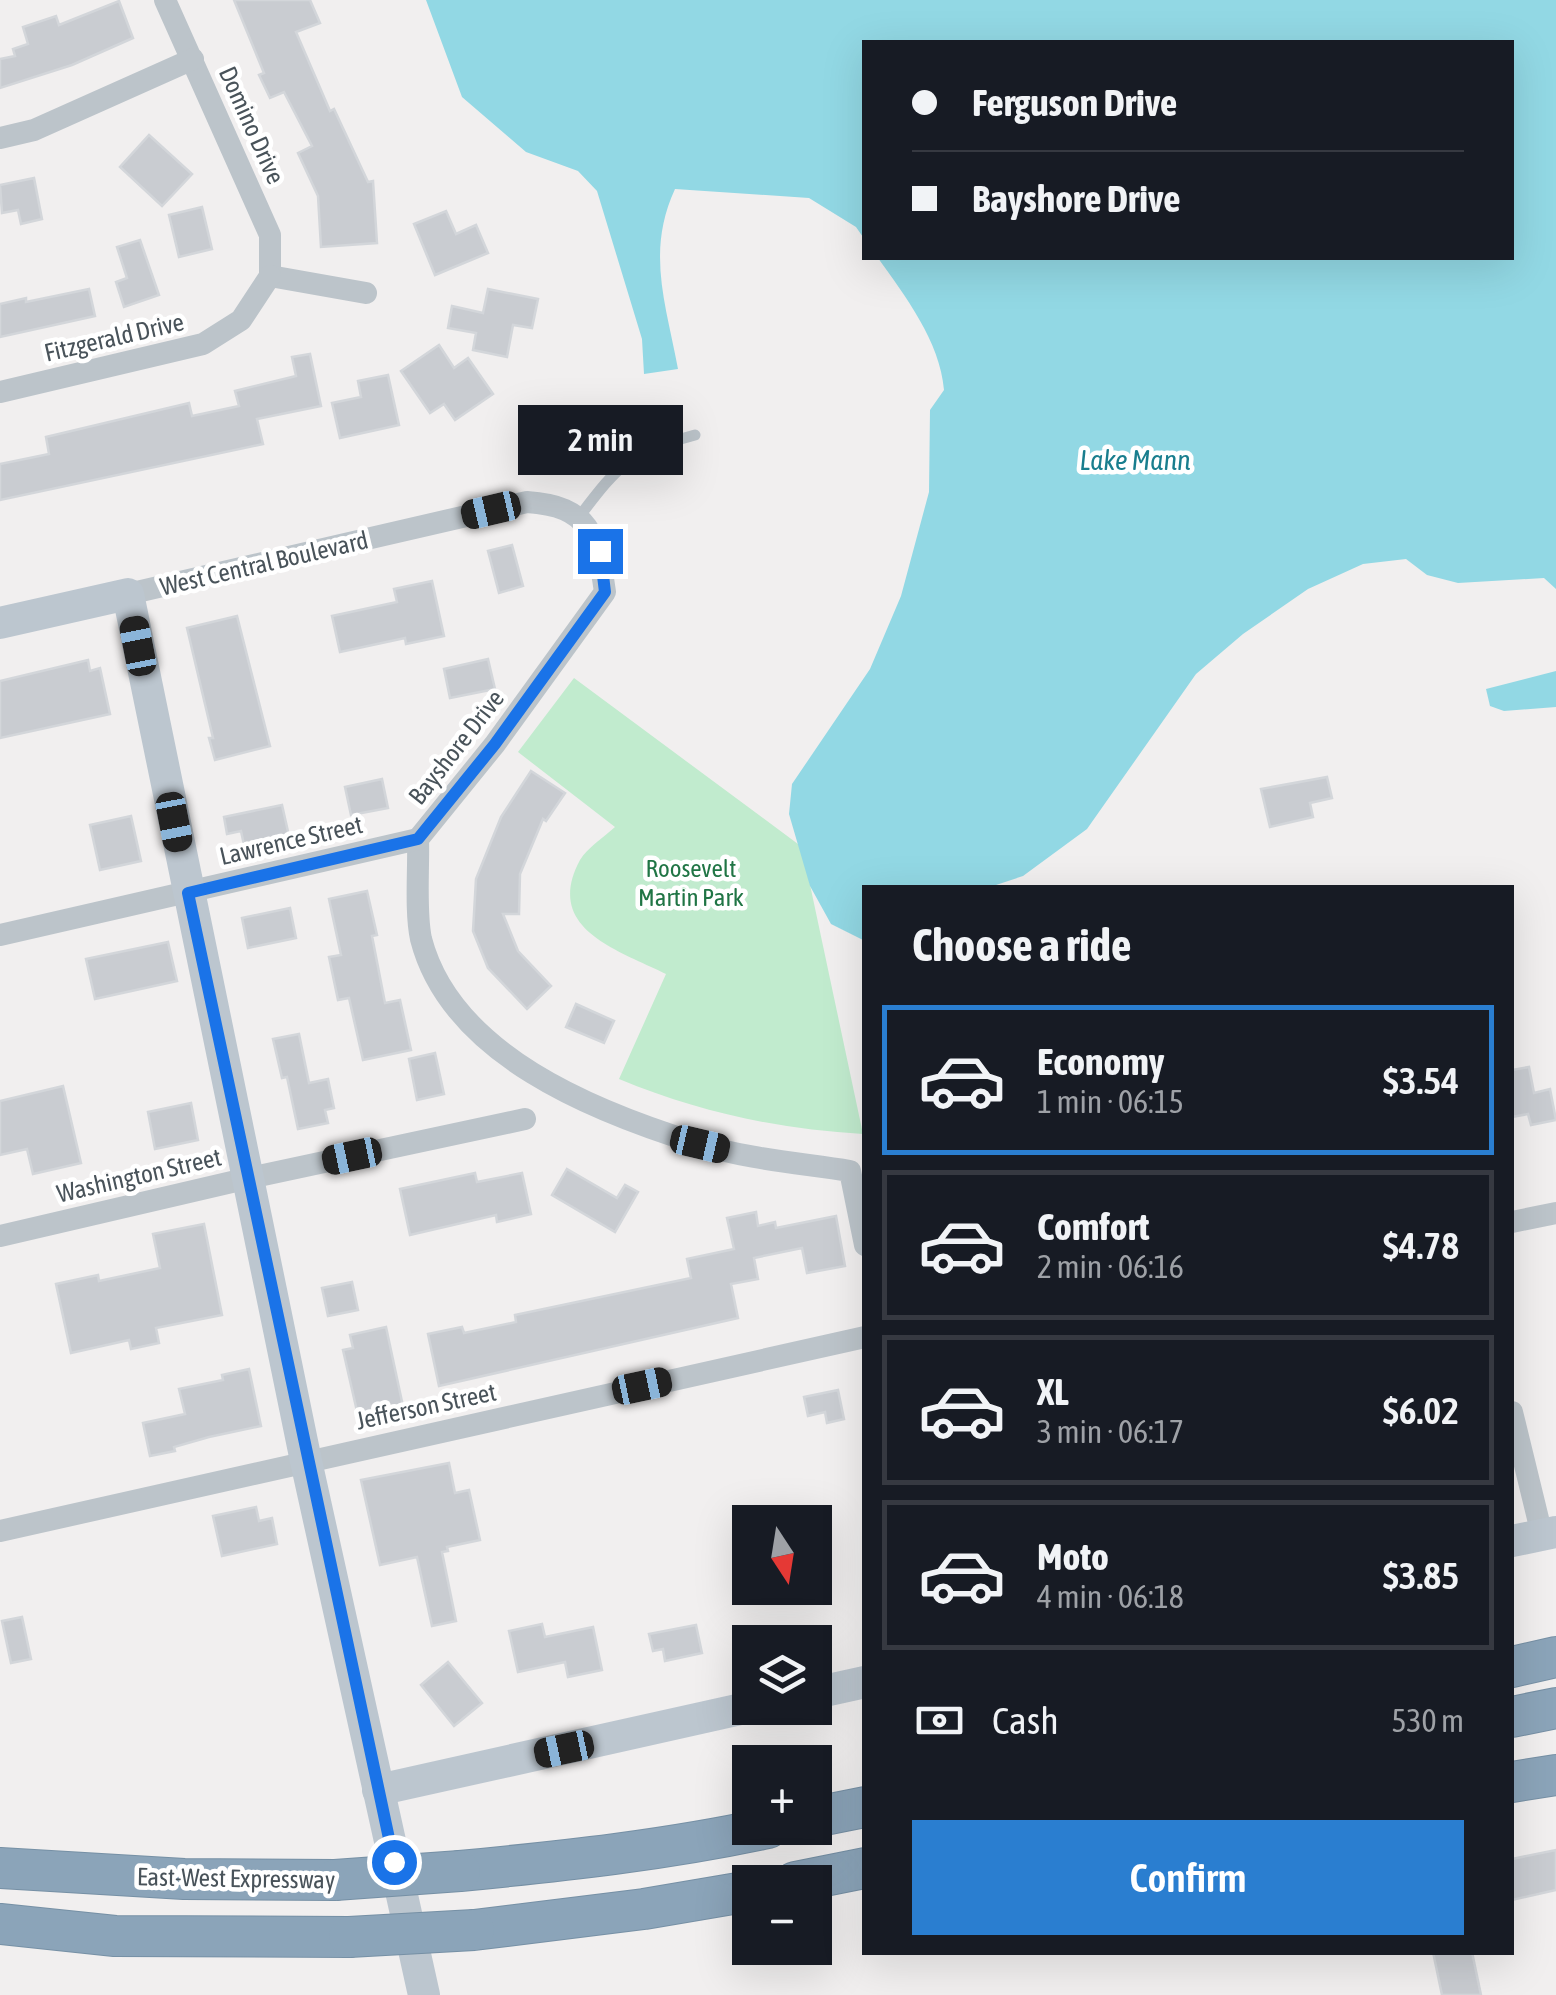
<!DOCTYPE html>
<html lang="en">
<head>
<meta charset="utf-8">
<style>
  body { margin:0; font-family:"Asap Condensed",sans-serif; background:#20242c; color:#f1f3f6; height:100vh; display:flex; flex-direction:column; font-size:38px; white-space:nowrap }
  * { box-sizing:border-box; margin:0 }
  p { font-size:32px; color:#9ea1a6 }
  .icon { flex:none; width:55px; height:55px; fill:none; stroke:currentColor; stroke-width:2; stroke-linecap:round; stroke-linejoin:round }
  .map { position:relative; flex:1; overflow:hidden }
  .details { position:absolute; left:862px; top:885px; width:652px; height:1070px; display:flex; flex-direction:column; background:#171b24; border-radius:0px; box-shadow:0 10px 40px #0002 }
  .details>* { flex:none }
  .top-card { position:absolute; left:862px; top:40px; width:652px; height:220px; border-radius:0px; box-shadow:0 10px 40px #0002; display:grid; align-content:center; height:220px; padding:0 50px; background:#171b24 }
  .needle { width:65px; rotate:168deg }
  .fabs { position:absolute; left:732px; top:1505px; display:grid; gap:20px }
  .fabs a { display:grid; place-items:center; width:100px; height:100px; border-radius:0px; background:#171b24; box-shadow:0 10px 40px #0002; font-size:50px }
  .end { position:absolute; width:45px; height:45px; margin:-22px; border:12px solid #1a73e8; background:#fff; box-shadow:0 0 0 5px #fff }
  .from { border-radius:50% }
  .bubble { position:absolute; height:70px; border-radius:0px; background:#171b24; box-shadow:0 10px 40px #0002; font-size:32px; font-weight:600; line-height:70px; text-align:center }
  .car { position:absolute; width:30px; height:60px; margin:-30px -15px; border-radius:12px; box-shadow:0 0 8px 2px #0007; background:linear-gradient(#222 24%,#8ab4d8 0 40%,#222 0 76%,#8ab4d8 0 86%,#222 0) }
  .top-card b { display:flex; align-items:center; gap:35px; height:95px; font-size:38px }
  .top-card b+b { border-top:2px solid #363941 }
  .top-card i { width:25px; height:25px; background:#f1f3f6 }
  ul { padding:0; list-style:none }
  li { display:flex; align-items:center; gap:30px; height:150px; margin:0 20px 15px; padding:0 30px; border:5px solid #363941; border-radius:0px }
  li div { flex:1 }
  li b { display:block; font-size:38px }
  li em { font-style:normal; font-weight:600 }
  li.selected { border-color:#2a7ed0 }
  li>.icon { width:90px; height:90px; stroke-width:1.5 }
  h2 { padding:0 50px; font-size:45px; line-height:120px }
  .pay { display:flex; align-items:center; gap:25px; height:110px; padding:0 50px; font-size:38px }
  .pay p { margin-inline-start:auto }
  .primary-button { display:flex; gap:20px; margin-top:auto; padding:20px 50px }
  .primary-button a { flex:1; height:115px; border-radius:0px; background:#2a7ed0; color:#fff; font-size:40px; font-weight:600; line-height:115px; text-align:center }
  .map>svg:first-child { display:block }
</style>
</head>
<body>
<div class="map">
<svg width="1556" height="1995" viewBox="0 0 1556 1995">
  <rect width="100%" height="100%" fill="#f1efef"/>
  <!-- green -->
  <path fill="#c1ebce" d="M574 678 802 847 863 1134C778 1129 698 1112 619 1079L666 974C618 950 543 929 580 860 587 848 604 837 615 827L518 752Z"/>
  <!-- water -->
  <g fill="#92d8e4">
    <path d="M426 0H1556V589L1544 578 1458 583 1427 575 1406 559 1363 564 1308 589 1243 634 1196 674 1087 829 1023 876 990 887 865 888V941L831 924 810 886 789 814 792 784 870 669 901 596 929 492 930 410 944 390C940 341 905 296 878 258H1512V42H865V240L856 227 809 198 675 189C646 252 666 304 678 369L644 374 642 339 597 191 578 171 526 152 462 97Z"/>
    <polygon points="1556,671 1556,707 1504,711 1490,706 1486,689"/>
  </g>
  <!-- building -->
  <g fill="#c9ccd1" stroke="#d3d6da" stroke-width="2.5">
    <polygon points="234,0 310,0 320,23 296,32 330,111 334,109 368,182 373,181 377,243 321,247 318,196 298,153 312,146 284,92 270,98 259,75 264,73"/>
    <polygon points="119,1 133,38 72,65 0,88 0,59 15,56 13,49 28,44 23,27 56,16 59,25"/>
    <polygon points="149,135 192,174 162,206 120,167"/>
    <polygon points="34,178 42,219 21,224 18,210 2,213 0,185"/>
    <polygon points="202,207 212,249 179,257 169,215"/>
    <polygon points="446,211 456,234 476,225 488,253 435,275 414,224"/>
    <polygon points="140,240 159,295 124,307 116,282 127,278 117,247"/>
    <polygon points="89,289 95,316 0,337 0,304 26,298 26,302"/>
    <polygon points="488,289 538,299 532,328 513,325 507,357 473,350 476,333 448,328 452,306 483,313"/>
    <polygon points="439,345 454,368 468,358 493,394 455,420 444,404 430,413 401,371"/>
    <polygon points="310,354 321,406 257,419 263,444 0,500 0,464 49,454 46,437 189,403 192,416 239,406 235,391 296,376 292,357"/>
    <polygon points="388,375 399,425 340,438 332,403 361,397 358,381"/>
    <polygon points="512,545 523,586 499,593 488,551"/>
    <polygon points="432,581 444,636 406,644 405,638 340,652 332,616 397,602 394,589"/>
    <polygon points="237,616 270,746 215,760 209,738 213,738 187,628"/>
    <polygon points="488,659 495,689 450,698 444,669"/>
    <polygon points="88,660 90,671 100,668 110,714 0,738 0,681"/>
    <polygon points="531,771 565,793 546,821 543,819 520,874 519,914 503,914 518,951 551,986 527,1009 488,968 473,931 476,879 501,817"/>
    <polygon points="1327,777 1332,798 1310,803 1313,817 1270,827 1261,789"/>
    <polygon points="382,779 388,808 351,815 345,787"/>
    <polygon points="282,805 289,836 244,845 241,831 227,834 224,817"/>
    <polygon points="131,816 141,861 100,870 90,825"/>
    <polygon points="367,891 377,935 372,936 385,1003 400,1000 411,1050 363,1060 349,998 338,1000 329,957 341,955 329,899"/>
    <polygon points="290,908 296,938 248,948 242,918"/>
    <polygon points="168,942 177,981 95,999 86,959"/>
    <polygon points="576,1004 614,1021 604,1043 566,1027"/>
    <polygon points="299,1034 309,1083 328,1079 334,1108 325,1110 328,1123 298,1129 287,1077 282,1078 273,1039"/>
    <polygon points="435,1053 444,1094 417,1100 409,1059"/>
    <polygon points="1529,1067 1534,1093 1550,1089 1556,1120 1531,1125 1528,1114 1512,1117 1512,1070"/>
    <polygon points="63,1086 81,1163 33,1174 27,1149 0,1155 0,1101"/>
    <polygon points="191,1103 198,1140 155,1149 148,1112"/>
    <polygon points="567,1169 617,1198 625,1185 638,1192 615,1232 552,1195"/>
    <polygon points="475,1173 477,1182 522,1173 531,1214 497,1222 496,1215 410,1235 400,1189"/>
    <polygon points="756,1212 758,1226 775,1222 776,1228 836,1216 845,1266 807,1273 802,1248 754,1258 758,1279 731,1284 738,1318 439,1386 428,1334 462,1327 464,1333 516,1322 515,1315 691,1278 687,1259 734,1249 727,1218"/>
    <polygon points="204,1224 222,1315 156,1328 159,1343 131,1349 129,1340 71,1353 56,1284 98,1275 99,1281 160,1268 153,1234"/>
    <polygon points="352,1282 358,1310 328,1316 322,1288"/>
    <polygon points="386,1327 404,1411 359,1420 343,1350 353,1348 350,1335"/>
    <polygon points="249,1369 261,1426 209,1437 174,1447 175,1451 150,1456 143,1423 185,1414 179,1389 223,1380 222,1375"/>
    <polygon points="838,1390 844,1419 827,1423 825,1412 808,1416 804,1397"/>
    <polygon points="449,1463 455,1493 469,1490 480,1540 447,1547 448,1551 442,1552 456,1621 432,1626 417,1557 380,1565 361,1480"/>
    <polygon points="256,1507 259,1521 272,1518 277,1544 222,1556 213,1516"/>
    <polygon points="22,1617 31,1659 11,1663 2,1621"/>
    <polygon points="542,1624 545,1637 593,1627 602,1670 568,1677 565,1662 518,1672 509,1631"/>
    <polygon points="696,1625 702,1653 665,1661 663,1649 653,1651 649,1634"/>
    <polygon points="448,1662 482,1703 454,1726 421,1685"/>
    <polygon points="1556,1850 1556,1890 1512,1900 1512,1859"/>
    <polygon points="1433,1952 1472,1952 1481,1995 1442,1995"/>
  </g>
  <g fill="none" stroke-linecap="round" stroke-linejoin="round">
    <defs>
      <g id="highway">
        <polyline points="1512,1667 1556,1657"/>
        <polyline points="1512,1717 1556,1708"/>
        <polyline points="1512,1782 1556,1775"/>
        <polyline points="815,1817 865,1807"/>
        <polyline points="0,1868 184,1879 335,1880"/>
        <path d="M460 1871C564 1861 666 1850 768 1828"/>
        <polyline points="795,1882 865,1868"/>
        <polyline points="0,1924 115,1936 349,1937"/>
        <polyline points="474,1930 644,1909 750,1891"/>
      </g>
    </defs>
    <!-- highway casing -->
    <use href="#highway" stroke="#7690a5" stroke-width="42"/>
    <!-- lane -->
    <path stroke="#bcc4ca" stroke-width="11" d="M579 517C620 463 629 453 695 435"/>
    <!-- street -->
    <g stroke="#bcc4ca" stroke-width="22">
      <polyline points="165,0 270,235 270,276"/>
      <polyline points="0,138 34,130 193,59"/>
      <polyline points="270,276 366,293"/>
      <polyline points="0,392 203,344 241,320 270,276"/>
      <path d="M128 594 527 502C590 506 597 535 605 592L495 744 418 839C419 868 415 911 421 939 451 1055 595 1112 699 1144 747 1159 800 1163 850 1171L865 1245"/>
      <polyline points="0,935 418,839"/>
      <polyline points="1512,1222 1556,1213"/>
      <polyline points="0,1236 249,1178 525,1119"/>
      <polyline points="1512,1412 1542,1535"/>
      <polyline points="0,1531 865,1337"/>
    </g>
    <!-- secondary -->
    <g stroke="#bcc6cf" stroke-width="32">
      <polyline points="0,623 128,594 306,1461 424,1995"/>
      <polyline points="1512,1541 1556,1532"/>
      <polyline points="815,1693 865,1682"/>
      <polyline points="378,1790 750,1707"/>
    </g>
    <!-- highway -->
    <use href="#highway" stroke="#8ba4b9" stroke-width="40"/>
    <defs>
      <g id="highway-bridge">
        <polyline points="335,1880 460,1871"/>
        <polyline points="349,1937 474,1930"/>
      </g>
    </defs>
    <!-- highway-bridge casing -->
    <use href="#highway-bridge" stroke="#7690a5" stroke-width="42" stroke-linecap="butt"/>
    <!-- highway-bridge -->
    <use href="#highway-bridge" stroke="#8ba4b9" stroke-width="40"/>
  </g>
  <g fill="none" stroke-linecap="round" stroke-linejoin="round">
    <!-- route -->
    <polyline stroke="#1a73e8" stroke-width="12" points="394,1862 188,893 418,839 495,744 605,592 600,551"/>
  </g>
  <g text-anchor="middle" dominant-baseline="central" stroke-width="9" stroke-linejoin="round" paint-order="stroke">
    <!-- street labels -->
    <g font-size="25" fill="#49535a" stroke="#fff">
      <text transform="translate(252 125) rotate(66)">Domino Drive</text>
      <text transform="translate(114 337) rotate(-13)">Fitzgerald Drive</text>
      <text transform="translate(264 563) rotate(-13)">West Central Boulevard</text>
      <text transform="translate(456 747) rotate(-52)">Bayshore Drive</text>
      <text transform="translate(291 840) rotate(-13)">Lawrence Street</text>
      <text transform="translate(139 1175) rotate(-13)">Washington Street</text>
      <text transform="translate(426 1406) rotate(-12)">Jefferson Street</text>
      <text transform="translate(236 1878) rotate(1)">East-West Expressway</text>
    </g>
    <!-- park labels -->
    <g font-size="25" fill="#207545" stroke="#fff">
      <text x="691" y="868">Roosevelt<tspan x="691" dy="29">Martin Park</tspan></text>
    </g>
    <!-- water labels -->
    <g font-size="28" font-style="italic" fill="#197e8e" stroke="#fff">
      <text x="1135" y="460">Lake Mann</text>
    </g>
  </g>
</svg>
<div class="fabs">
<a><svg class="needle" viewBox="-14 -14 28 28"><path d="M0-13l5 13h-10z" fill="#e53935"/><path d="M0 13l5-13h-10z" fill="#9ea1a6"/></svg></a>
<a><svg class="icon" aria-label="layers" viewBox="0 0 24 24"><path d="M12 4l9 5-9 5-9-5zM3 14l9 5 9-5"/></svg></a>
<a>+</a>
<a>−</a>
</div>
<i class="end from" style="left:394px;top:1862px"></i>
<i class="end" style="left:600px;top:551px"></i>
<div class="bubble" style="left:518px;top:405px;width:165px">2 min</div>
<i class="car" style="left:491px;top:510px;rotate:257deg"></i>
<i class="car" style="left:138px;top:646px;rotate:349deg"></i>
<i class="car" style="left:174px;top:822px;rotate:169deg"></i>
<i class="car" style="left:700px;top:1144px;rotate:103deg"></i>
<i class="car" style="left:352px;top:1156px;rotate:258deg"></i>
<i class="car" style="left:642px;top:1386px;rotate:78deg"></i>
<i class="car" style="left:564px;top:1749px;rotate:258deg"></i>
<div class="top-card">
<b><i class="from"></i>Ferguson Drive</b>
<b><i></i>Bayshore Drive</b>
</div>
<section class="details">
<h2>Choose a ride</h2>
<ul>
<li class="selected"><svg class="icon" aria-label="car" viewBox="0 0 24 24"><path d="M5 17H2v-5l4-1 3-4h7l3 4 3 1v5h-3M9 17h6M6 11h13"/><circle cx="7" cy="17" r="2"/><circle cx="17" cy="17" r="2"/></svg><div><b>Economy</b><p>1 min · 06:15</p></div><em>$3.54</em></li>
<li><svg class="icon" aria-label="car" viewBox="0 0 24 24"><path d="M5 17H2v-5l4-1 3-4h7l3 4 3 1v5h-3M9 17h6M6 11h13"/><circle cx="7" cy="17" r="2"/><circle cx="17" cy="17" r="2"/></svg><div><b>Comfort</b><p>2 min · 06:16</p></div><em>$4.78</em></li>
<li><svg class="icon" aria-label="car" viewBox="0 0 24 24"><path d="M5 17H2v-5l4-1 3-4h7l3 4 3 1v5h-3M9 17h6M6 11h13"/><circle cx="7" cy="17" r="2"/><circle cx="17" cy="17" r="2"/></svg><div><b>XL</b><p>3 min · 06:17</p></div><em>$6.02</em></li>
<li><svg class="icon" aria-label="car" viewBox="0 0 24 24"><path d="M5 17H2v-5l4-1 3-4h7l3 4 3 1v5h-3M9 17h6M6 11h13"/><circle cx="7" cy="17" r="2"/><circle cx="17" cy="17" r="2"/></svg><div><b>Moto</b><p>4 min · 06:18</p></div><em>$3.85</em></li>
</ul>
<div class="pay"><svg class="icon" aria-label="cash" viewBox="0 0 24 24"><path d="M3 7h18v10H3z"/><circle cx="12" cy="12" r="2"/></svg>Cash<p>530 m</p></div>
<div class="primary-button"><a>Confirm</a></div>
</section>
</div>
</body>
</html>
